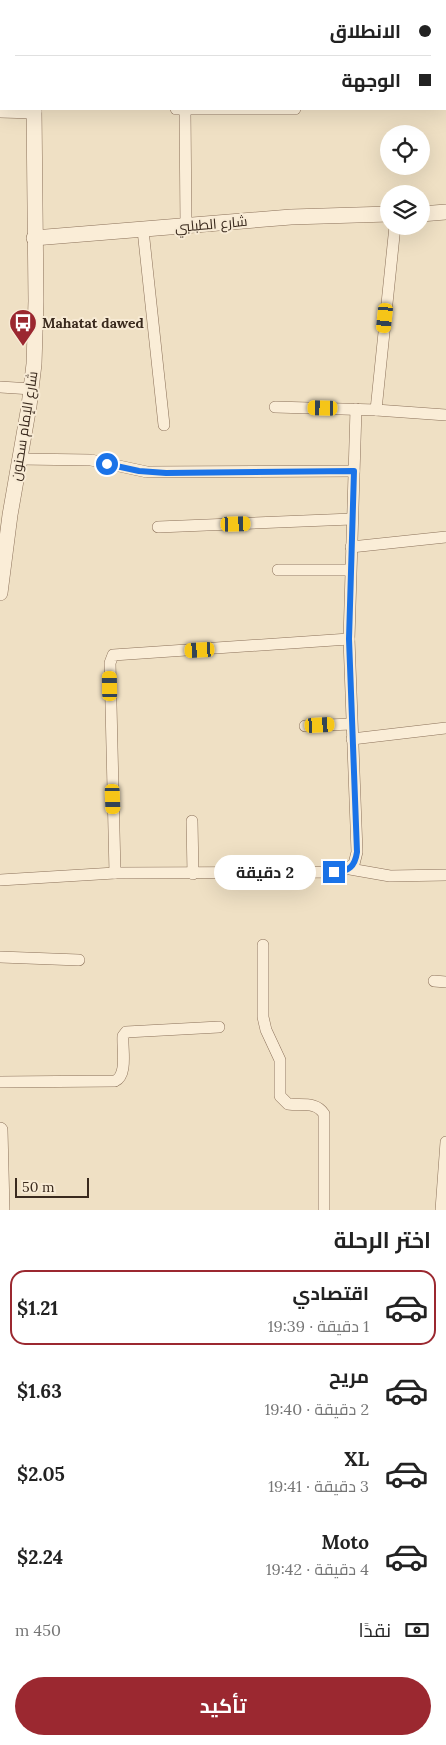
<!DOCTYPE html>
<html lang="ar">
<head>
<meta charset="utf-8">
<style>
  body { margin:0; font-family:Lora,Cairo,serif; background:#f6f6f6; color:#222; direction:rtl; height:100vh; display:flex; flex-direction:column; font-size:19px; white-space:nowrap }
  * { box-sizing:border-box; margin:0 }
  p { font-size:16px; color:#767676 }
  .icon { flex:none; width:28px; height:28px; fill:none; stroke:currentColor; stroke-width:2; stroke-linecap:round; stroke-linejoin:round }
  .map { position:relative; height:1210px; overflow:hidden; direction:ltr }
  .side { display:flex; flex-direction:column; background:#fff; flex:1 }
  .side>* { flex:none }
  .top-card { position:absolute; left:0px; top:0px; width:446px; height:110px; box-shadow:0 5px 20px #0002; direction:rtl; display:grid; align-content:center; height:110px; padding:0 15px; background:#fff }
  .tools { position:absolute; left:380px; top:125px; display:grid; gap:10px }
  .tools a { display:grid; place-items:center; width:50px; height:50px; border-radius:50%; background:#fff; box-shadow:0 5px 20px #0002; font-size:25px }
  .scale { position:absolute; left:15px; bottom:12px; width:74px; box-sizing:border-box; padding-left:5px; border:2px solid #3a2a1e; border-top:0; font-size:14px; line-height:18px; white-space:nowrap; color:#3a2a1e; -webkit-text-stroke:4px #f7ead4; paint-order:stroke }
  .end { position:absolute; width:22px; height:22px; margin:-11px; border:6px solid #1a73e8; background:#fff; box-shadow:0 0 0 2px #fff }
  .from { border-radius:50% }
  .bubble { position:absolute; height:35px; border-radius:18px; background:#fff; box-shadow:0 5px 20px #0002; font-size:16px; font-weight:700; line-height:35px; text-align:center; direction:rtl }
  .car { position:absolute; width:15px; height:30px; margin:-15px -8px; border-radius:6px; box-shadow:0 0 4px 1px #0007; background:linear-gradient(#f5c518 24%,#345 0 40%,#f5c518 0 76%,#345 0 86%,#f5c518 0) }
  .top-card b { display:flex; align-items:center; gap:18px; height:48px; font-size:19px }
  .top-card b+b { border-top:1px solid #e0e0e0 }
  .top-card i { width:12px; height:12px; background:#222 }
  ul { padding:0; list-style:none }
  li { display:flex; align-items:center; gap:15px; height:75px; margin:0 10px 8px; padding:0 5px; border:2px solid transparent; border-radius:15px }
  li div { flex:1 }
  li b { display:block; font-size:19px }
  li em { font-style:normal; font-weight:700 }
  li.selected { border-color:#9b2830 }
  li>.icon { width:45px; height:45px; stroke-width:1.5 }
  h2 { padding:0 15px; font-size:22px; line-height:60px }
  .pay { display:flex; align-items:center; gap:12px; height:55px; padding:0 15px; font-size:19px }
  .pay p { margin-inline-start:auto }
  .primary-button { display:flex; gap:10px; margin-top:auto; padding:10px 15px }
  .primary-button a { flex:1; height:58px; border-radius:30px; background:#9b2830; color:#fff; font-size:20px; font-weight:700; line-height:58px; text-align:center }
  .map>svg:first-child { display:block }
</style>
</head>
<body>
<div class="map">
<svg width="446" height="1210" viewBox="0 0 446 1210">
  <rect width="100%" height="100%" fill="#efe0c4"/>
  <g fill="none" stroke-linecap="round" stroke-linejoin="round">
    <defs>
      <g id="minor">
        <polyline points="205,1 205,0"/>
        <polyline points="445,43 446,43"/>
        <polyline points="445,91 446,91"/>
        <polyline points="176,109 295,109"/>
        <polyline points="185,110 186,227"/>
        <polyline points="143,230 164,425"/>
        <polyline points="0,387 32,389"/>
        <polyline points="275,407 376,410 395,226"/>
        <polyline points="376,410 446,415"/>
        <polyline points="20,459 91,460 147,472 354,471"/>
        <polyline points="158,527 352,519"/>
        <polyline points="351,547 446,537"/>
        <polyline points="278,570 350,570"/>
        <polyline points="305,726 351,724"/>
        <polyline points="352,739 446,728"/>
        <polyline points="192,821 193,874"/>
        <polyline points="350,869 390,876 446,875"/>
        <polyline points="115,873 110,663 113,655 349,639"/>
        <polyline points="0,880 115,873 341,872 354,864 357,852 349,639 356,409"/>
        <path d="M263 945V1017L266 1030 280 1060V1096L288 1104C301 1106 316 1101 324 1114V1210"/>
        <polyline points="0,957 79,960"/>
        <polyline points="434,981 446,982"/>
        <path d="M0 1082 115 1081C128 1075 122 1049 123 1036L126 1032 219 1027"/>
        <polyline points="441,1210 446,1142"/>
      </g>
      <g id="tertiary">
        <polyline points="39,1 39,0"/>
        <polyline points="0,110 34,111"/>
        <polyline points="421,214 446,212"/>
        <polyline points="34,238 291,217 389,214"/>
        <polyline points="0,593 10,515 29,406 34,364 36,301 34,109"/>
        <polyline points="0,1130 2,1210"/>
      </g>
    </defs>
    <!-- minor casing -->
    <use href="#minor" stroke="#8b715a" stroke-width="12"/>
    <!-- tertiary casing -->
    <use href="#tertiary" stroke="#8b715a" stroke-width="16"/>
    <!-- minor -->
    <use href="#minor" stroke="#faedd7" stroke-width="11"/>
    <!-- tertiary -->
    <use href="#tertiary" stroke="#faedd7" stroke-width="15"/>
  </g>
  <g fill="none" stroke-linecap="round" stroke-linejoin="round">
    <!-- route -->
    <path stroke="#1a73e8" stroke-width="6" d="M107 464 139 471 166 473 354 471 349 639 357 852C355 866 349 872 334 872"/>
  </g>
  <!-- icons -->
  <defs>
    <symbol id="bus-pin" viewBox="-11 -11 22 30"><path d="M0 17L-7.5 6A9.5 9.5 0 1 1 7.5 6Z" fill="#9b2830" stroke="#f7ead4"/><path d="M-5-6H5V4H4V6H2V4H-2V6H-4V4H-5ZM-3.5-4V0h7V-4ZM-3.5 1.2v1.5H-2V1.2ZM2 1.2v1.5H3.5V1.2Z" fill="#fff"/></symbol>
  </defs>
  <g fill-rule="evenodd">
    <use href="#bus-pin" x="7" y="307" width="32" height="43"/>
  </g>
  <g text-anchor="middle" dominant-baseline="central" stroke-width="4" stroke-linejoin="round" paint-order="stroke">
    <!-- street labels -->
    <g font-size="14" fill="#3a2a1e" stroke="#f7ead4">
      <text transform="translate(211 224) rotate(-5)">شارع الطبلبي</text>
      <text transform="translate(24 426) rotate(-81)">شارع الإمام سحنون</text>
    </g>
    <!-- poi labels -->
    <g font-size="14" font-weight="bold" fill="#3a2a1e" stroke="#f7ead4" text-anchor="start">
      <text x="42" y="323">Mahatat dawed</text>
    </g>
  </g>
</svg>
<div class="tools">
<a><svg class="icon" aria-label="locate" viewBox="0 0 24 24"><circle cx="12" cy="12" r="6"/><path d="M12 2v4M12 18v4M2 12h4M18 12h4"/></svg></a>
<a><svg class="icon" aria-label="layers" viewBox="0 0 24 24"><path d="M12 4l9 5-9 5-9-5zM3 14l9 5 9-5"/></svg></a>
</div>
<div class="scale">50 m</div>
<i class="end from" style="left:107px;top:464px"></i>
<i class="end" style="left:334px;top:872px"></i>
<div class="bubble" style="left:214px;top:855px;width:102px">2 دقيقة</div>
<i class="car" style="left:385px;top:318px;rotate:186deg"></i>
<i class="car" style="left:323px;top:408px;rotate:271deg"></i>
<i class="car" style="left:236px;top:524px;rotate:88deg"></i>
<i class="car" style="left:200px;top:650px;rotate:267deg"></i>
<i class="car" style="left:110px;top:686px;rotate:359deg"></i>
<i class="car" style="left:320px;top:725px;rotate:87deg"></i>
<i class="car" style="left:113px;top:799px;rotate:178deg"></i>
<div class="top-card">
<b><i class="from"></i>الانطلاق</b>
<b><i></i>الوجهة</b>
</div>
</div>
<section class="side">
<h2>اختر الرحلة</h2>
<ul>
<li class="selected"><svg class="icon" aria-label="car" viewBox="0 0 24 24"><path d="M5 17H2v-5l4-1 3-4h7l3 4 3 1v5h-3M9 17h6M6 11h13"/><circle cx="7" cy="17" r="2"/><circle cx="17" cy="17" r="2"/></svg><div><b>اقتصادي</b><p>1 دقيقة · 19:39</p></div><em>$1.21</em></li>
<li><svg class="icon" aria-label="car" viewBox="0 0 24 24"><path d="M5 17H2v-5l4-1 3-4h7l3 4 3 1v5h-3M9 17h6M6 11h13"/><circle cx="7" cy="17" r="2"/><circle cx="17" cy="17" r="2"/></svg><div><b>مريح</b><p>2 دقيقة · 19:40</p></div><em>$1.63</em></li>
<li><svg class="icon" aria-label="car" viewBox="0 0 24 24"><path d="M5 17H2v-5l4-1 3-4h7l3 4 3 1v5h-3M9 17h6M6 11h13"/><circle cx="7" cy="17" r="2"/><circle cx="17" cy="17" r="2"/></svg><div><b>XL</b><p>3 دقيقة · 19:41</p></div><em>$2.05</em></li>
<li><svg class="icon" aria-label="car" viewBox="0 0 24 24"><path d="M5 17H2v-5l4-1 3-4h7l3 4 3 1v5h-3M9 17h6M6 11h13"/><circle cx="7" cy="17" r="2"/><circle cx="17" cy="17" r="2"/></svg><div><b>Moto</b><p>4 دقيقة · 19:42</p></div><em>$2.24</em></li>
</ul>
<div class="pay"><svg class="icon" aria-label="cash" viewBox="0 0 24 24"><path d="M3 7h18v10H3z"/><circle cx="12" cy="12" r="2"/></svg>نقدًا<p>450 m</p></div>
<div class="primary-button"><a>تأكيد</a></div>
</section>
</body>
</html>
